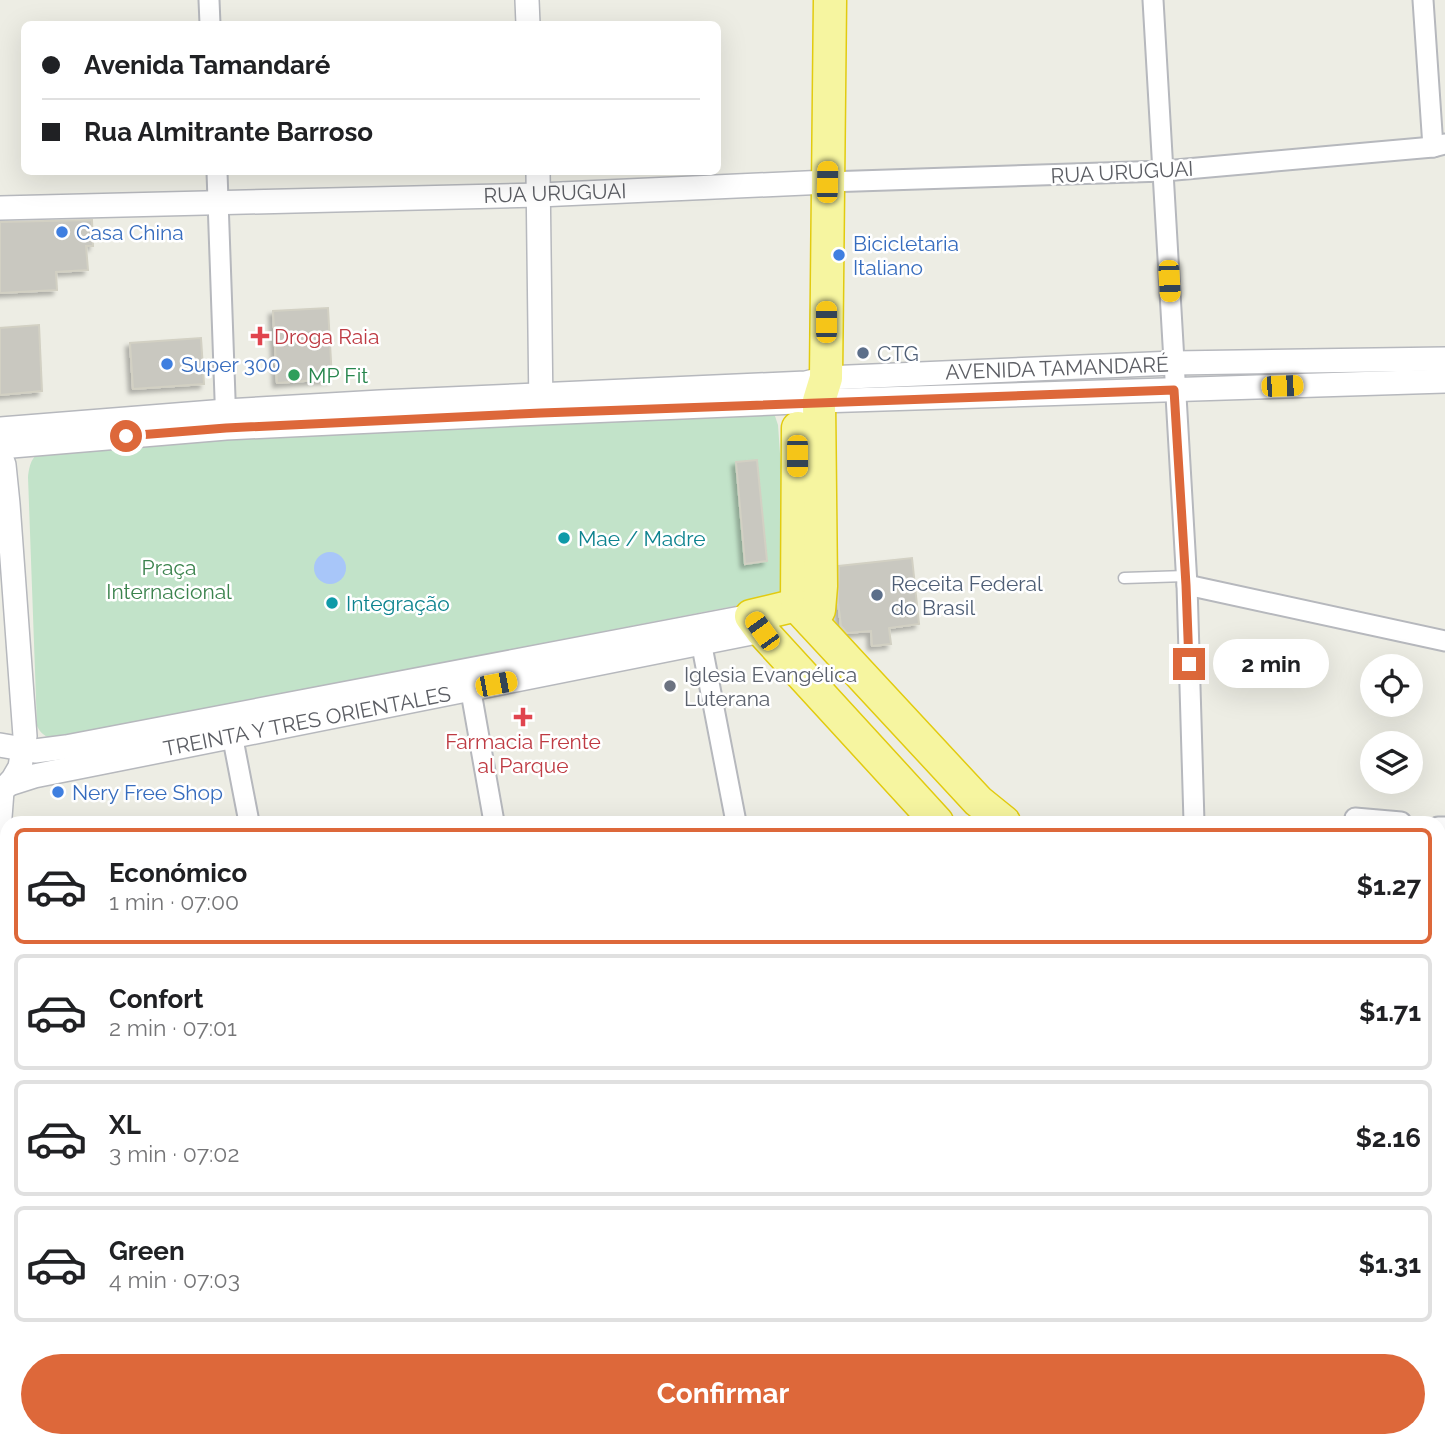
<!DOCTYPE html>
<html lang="es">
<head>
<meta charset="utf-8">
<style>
  body { margin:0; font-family:Raleway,sans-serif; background:#f2f2f2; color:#202124; height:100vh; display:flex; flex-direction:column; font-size:26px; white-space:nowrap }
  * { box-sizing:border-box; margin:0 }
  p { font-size:23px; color:#757577 }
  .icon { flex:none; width:38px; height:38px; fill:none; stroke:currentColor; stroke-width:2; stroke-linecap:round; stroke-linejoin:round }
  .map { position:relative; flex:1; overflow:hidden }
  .panel { position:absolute; left:0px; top:816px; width:1446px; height:632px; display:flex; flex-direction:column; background:#fff; border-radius:21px 21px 0 0; box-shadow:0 7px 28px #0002 }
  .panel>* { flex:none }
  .guide { position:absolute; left:21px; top:21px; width:700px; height:154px; border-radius:10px; box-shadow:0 7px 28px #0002; display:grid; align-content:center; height:154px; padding:0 21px; background:#fff }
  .controls { position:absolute; left:1360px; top:654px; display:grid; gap:14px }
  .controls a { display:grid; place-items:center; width:63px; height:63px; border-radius:50%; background:#fff; box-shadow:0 7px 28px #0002; font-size:35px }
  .end { position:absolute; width:32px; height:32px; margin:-16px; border:9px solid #dd683a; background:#fff; box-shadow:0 0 0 4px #fff }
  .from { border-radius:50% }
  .bubble { position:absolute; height:49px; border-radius:24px; background:#fff; box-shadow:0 7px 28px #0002; font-size:23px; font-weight:700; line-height:49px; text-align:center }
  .car { position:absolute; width:21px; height:42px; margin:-21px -10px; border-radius:9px; box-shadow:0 0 5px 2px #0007; background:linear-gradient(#f5c518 24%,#345 0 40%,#f5c518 0 76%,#345 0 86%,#f5c518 0) }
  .guide b { display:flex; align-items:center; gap:24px; height:66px; font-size:26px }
  .guide b+b { border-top:2px solid #e0e0e0 }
  .guide i { width:18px; height:18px; background:#202124 }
  ul { padding:12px 0 0; list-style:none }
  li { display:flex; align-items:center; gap:21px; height:116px; margin:0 14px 10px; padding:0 7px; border:4px solid #e0e0e0; border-radius:10px }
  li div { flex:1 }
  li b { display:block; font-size:26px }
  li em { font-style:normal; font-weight:700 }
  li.active { border-color:#dd683a }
  li>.icon { width:63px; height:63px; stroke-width:1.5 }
  .primary-button { display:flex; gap:14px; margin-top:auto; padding:14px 21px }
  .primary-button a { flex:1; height:80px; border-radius:42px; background:#dd683a; color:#fff; font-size:28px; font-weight:700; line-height:80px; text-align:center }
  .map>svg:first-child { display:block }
</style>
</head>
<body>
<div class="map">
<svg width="1445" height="1447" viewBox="0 0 1445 1447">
  <defs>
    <filter id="shadow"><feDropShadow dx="-4" dy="4" stdDeviation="2" flood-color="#0004"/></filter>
  </defs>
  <rect width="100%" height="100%" fill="#edede4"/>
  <!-- green -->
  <path fill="#c2e3c9" d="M765 413 775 416 778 425 789 582 777 595 765 600 251 700 59 740C48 738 42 736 37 726L28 477C30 462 32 455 47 449Z"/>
  <!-- water -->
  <circle fill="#a8c6f9" cx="330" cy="568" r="16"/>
  <!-- building -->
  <g fill="#c9c8c0" stroke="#d2d0c3" stroke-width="2" filter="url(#shadow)">
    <polygon points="92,220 93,246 86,246 88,270 56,272 57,290 0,293 0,222"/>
    <polygon points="328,308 332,379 277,383 273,311"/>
    <polygon points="39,325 42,391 0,395 0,328"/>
    <polygon points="201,338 204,384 133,389 130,343"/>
    <polygon points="757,460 767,561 745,564 736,462"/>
    <polygon points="912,558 919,624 889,628 891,644 872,646 871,631 847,633 841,626 838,602 839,566"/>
  </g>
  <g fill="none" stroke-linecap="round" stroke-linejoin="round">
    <defs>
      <polyline id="service" points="1124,578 1186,576"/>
      <g id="minor">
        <polyline points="209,0 210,24"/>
        <polyline points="1153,0 1187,585 1194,822"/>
        <polyline points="1423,0 1433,147"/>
        <polyline points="217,172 226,426"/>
        <polyline points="827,182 1164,171 1433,147 1445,144"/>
        <polyline points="1187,585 1445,641"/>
        <polyline points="699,631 736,822"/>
        <polyline points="468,675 494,822"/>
        <polyline points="230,724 249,822"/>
        <polyline points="1355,818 1401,822"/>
        <polyline points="1438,827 1445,827"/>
        <polyline points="0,1046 7,1045"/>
        <polyline points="1438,1262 1445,1261"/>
        <polyline points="0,1288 7,1287"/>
        <polyline points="365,1440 366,1447"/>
        <polyline points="608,1440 609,1447"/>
        <polyline points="853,1440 854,1447"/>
        <polyline points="1097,1440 1098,1447"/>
        <polyline points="1343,1440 1344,1447"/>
        <polyline points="464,1447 501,1440"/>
      </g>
      <g id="tertiary">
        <polyline points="527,0 528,24"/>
        <polyline points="538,172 541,410"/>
        <polyline points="0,208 539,195 827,182"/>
        <polyline points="0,429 226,411 380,402 806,383 826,378 1174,363 1445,359"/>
        <polyline points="0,447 226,428 541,413 819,401 1445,381"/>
        <polyline points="0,454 4,465 8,504 25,736 20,767 13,779 2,791 0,817"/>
        <polyline points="0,745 35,751 66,747 751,616"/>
        <polyline points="9,784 34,776 762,631"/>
        <polyline points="0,825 7,864"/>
        <polyline points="113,1440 114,1447"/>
      </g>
      <g id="trunk">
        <polyline points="797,605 798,428"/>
        <polyline points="797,605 751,616 762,631 937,822"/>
        <polyline points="797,606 978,801 1004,822"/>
        <polyline points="812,622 819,610 821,586 819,401 826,378 830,0"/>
        <polyline points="1438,1074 1445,1078"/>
        <polyline points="1438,1121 1445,1125"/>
      </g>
    </defs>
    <!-- service casing -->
    <use href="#service" stroke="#b6b8bd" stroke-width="13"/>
    <!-- minor casing -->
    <use href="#minor" stroke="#b6b8bd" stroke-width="23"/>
    <!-- tertiary casing -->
    <use href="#tertiary" stroke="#b6b8bd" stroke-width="26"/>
    <!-- trunk casing -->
    <use href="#trunk" stroke="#e2cb0f" stroke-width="35"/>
    <!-- service -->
    <use href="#service" stroke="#fff" stroke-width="10"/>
    <!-- minor -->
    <use href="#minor" stroke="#fff" stroke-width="19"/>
    <!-- tertiary -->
    <use href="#tertiary" stroke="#fff" stroke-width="23"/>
    <!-- trunk -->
    <use href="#trunk" stroke="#f6f5a0" stroke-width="32"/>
  </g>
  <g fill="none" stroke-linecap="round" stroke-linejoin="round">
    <!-- route -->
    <polyline stroke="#dd683a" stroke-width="9" points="126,436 226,428 541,413 1174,390 1186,585 1189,664"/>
  </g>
  <!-- markers -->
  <g fill="#3f7fe0" stroke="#fff" stroke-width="2.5">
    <circle cx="62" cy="232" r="7"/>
    <circle cx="839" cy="255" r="7"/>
    <circle cx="167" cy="364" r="7"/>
    <circle cx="58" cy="792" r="7"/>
  </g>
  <g fill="#e0444e" stroke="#fff" stroke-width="2.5">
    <path d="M256.5 325.5h7v7h7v7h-7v7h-7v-7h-7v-7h7z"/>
    <path d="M519.5 706.5h7v7h7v7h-7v7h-7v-7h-7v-7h7z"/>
  </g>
  <g fill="#5c6f8a" stroke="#fff" stroke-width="2.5">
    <circle cx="863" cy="353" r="7"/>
    <circle cx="877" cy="595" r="7"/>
  </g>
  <circle fill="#2e9e5b" stroke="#fff" stroke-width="2.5" cx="294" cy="375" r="7"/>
  <g fill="#0f9aa8" stroke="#fff" stroke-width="2.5">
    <circle cx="564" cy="538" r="7"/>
    <circle cx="332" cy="603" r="7"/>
  </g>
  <circle fill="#6b7280" stroke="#fff" stroke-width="2.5" cx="670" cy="686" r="7"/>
  <g text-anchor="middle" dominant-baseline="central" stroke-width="5" stroke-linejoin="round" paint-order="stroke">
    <!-- street labels -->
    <g font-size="21" fill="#5c5e64" stroke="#fff">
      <text transform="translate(1122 172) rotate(-3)">RUA URUGUAI</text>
      <text transform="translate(555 193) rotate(-2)">RUA URUGUAI</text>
      <text transform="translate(1057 368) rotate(-2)">AVENIDA TAMANDARÉ</text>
      <text transform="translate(307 721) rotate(-11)">TREINTA Y TRES ORIENTALES</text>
    </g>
    <!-- shop labels -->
    <g font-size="21" fill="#366cbe" stroke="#fff" text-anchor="start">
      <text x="76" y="232">Casa China</text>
      <text x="853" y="243">Bicicletaria<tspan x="853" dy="24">Italiano</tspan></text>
      <text x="181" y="364">Super 300</text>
      <text x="72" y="792">Nery Free Shop</text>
    </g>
    <!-- health labels -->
    <g font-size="21" fill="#be3a42" stroke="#fff" text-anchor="start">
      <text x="274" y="336">Droga Raia</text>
      <text x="523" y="741" text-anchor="middle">Farmacia Frente<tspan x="523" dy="24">al Parque</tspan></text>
    </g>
    <!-- service labels -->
    <g font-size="21" fill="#4e5e75" stroke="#fff" text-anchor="start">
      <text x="877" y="353">CTG</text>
      <text x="891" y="583">Receita Federal<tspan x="891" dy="24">do Brasil</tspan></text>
    </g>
    <!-- leisure labels -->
    <g font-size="21" fill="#27864d" stroke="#fff" text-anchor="start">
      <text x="308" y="375">MP Fit</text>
    </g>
    <!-- culture labels -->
    <g font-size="21" fill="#0d838f" stroke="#fff" text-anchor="start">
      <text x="578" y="538">Mae / Madre</text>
      <text x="346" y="603">Integração</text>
    </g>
    <!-- park labels -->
    <g font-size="21" fill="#3b834d" stroke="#fff">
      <text x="169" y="567">Praça<tspan x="169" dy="24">Internacional</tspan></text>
    </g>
    <!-- worship labels -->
    <g font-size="21" fill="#5b616d" stroke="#fff" text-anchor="start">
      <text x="684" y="674">Iglesia Evangélica<tspan x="684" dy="24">Luterana</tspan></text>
    </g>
  </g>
</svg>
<div class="controls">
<a><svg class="icon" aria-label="locate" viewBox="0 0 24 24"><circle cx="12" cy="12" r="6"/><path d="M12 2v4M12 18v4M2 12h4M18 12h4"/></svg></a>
<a><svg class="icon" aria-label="layers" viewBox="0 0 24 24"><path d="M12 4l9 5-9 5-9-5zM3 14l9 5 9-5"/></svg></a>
</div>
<i class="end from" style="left:126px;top:436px"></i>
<i class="end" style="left:1189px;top:664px"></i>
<div class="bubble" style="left:1213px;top:639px;width:116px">2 min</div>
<i class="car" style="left:827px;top:182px;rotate:1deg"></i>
<i class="car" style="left:1169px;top:281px;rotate:177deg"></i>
<i class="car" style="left:826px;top:322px;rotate:0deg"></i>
<i class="car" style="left:1282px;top:386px;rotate:88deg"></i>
<i class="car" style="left:797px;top:456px;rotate:180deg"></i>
<i class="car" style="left:762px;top:631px;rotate:324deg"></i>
<i class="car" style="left:496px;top:684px;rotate:79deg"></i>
<div class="guide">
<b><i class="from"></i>Avenida Tamandaré</b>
<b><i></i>Rua Almitrante Barroso</b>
</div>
<section class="panel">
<ul>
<li class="active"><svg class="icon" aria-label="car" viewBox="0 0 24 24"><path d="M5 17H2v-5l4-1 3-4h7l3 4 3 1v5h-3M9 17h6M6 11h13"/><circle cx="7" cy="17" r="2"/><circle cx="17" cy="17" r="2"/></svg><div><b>Económico</b><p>1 min · 07:00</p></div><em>$1.27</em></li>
<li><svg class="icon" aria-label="car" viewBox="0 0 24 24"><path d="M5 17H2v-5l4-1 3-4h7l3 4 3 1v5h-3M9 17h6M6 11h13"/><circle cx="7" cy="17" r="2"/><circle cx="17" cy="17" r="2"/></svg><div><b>Confort</b><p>2 min · 07:01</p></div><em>$1.71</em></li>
<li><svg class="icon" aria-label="car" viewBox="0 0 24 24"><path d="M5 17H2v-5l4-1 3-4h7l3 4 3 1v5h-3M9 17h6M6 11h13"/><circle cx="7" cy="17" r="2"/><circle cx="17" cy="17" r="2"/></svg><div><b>XL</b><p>3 min · 07:02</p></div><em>$2.16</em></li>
<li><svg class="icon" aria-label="car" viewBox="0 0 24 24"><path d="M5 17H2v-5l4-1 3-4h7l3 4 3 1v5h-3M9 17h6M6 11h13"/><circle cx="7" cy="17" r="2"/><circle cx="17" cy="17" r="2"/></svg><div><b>Green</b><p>4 min · 07:03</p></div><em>$1.31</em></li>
</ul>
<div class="primary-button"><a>Confirmar</a></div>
</section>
</div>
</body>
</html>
